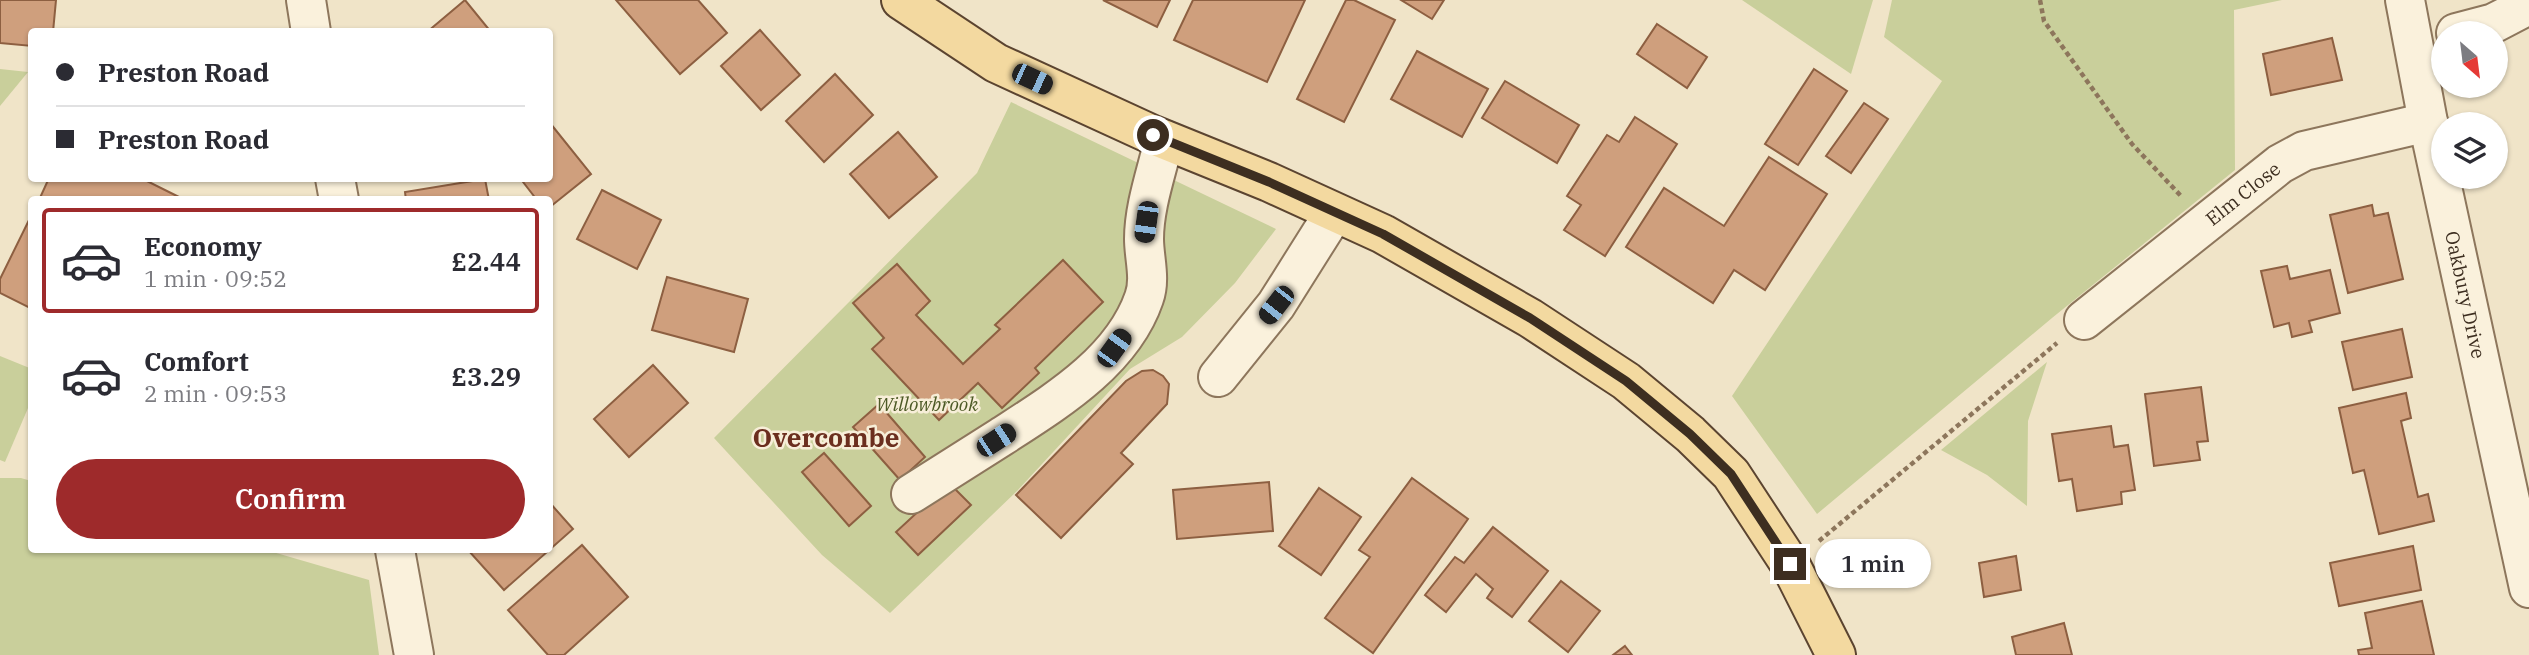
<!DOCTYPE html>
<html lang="en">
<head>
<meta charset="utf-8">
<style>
  body { margin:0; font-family:"IBM Plex Serif",serif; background:#f2f2f3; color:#2b2b33; height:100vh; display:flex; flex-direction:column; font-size:26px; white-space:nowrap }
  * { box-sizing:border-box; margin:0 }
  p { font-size:23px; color:#7c7c81 }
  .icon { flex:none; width:38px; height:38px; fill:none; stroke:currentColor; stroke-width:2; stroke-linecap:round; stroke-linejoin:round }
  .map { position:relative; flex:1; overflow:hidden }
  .sheet { position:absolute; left:28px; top:196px; width:525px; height:357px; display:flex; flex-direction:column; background:#fff; border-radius:7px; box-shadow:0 2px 5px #0004 }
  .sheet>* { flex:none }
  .top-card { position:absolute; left:28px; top:28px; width:525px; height:154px; border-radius:7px; box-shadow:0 2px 5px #0004; display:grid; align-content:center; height:154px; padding:0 28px; background:#fff }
  .needle { width:46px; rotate:152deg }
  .tools { position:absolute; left:2431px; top:21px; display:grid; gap:14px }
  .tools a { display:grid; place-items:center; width:77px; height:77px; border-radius:50%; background:#fff; box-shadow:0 2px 5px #0004; font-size:35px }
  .end { position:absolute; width:32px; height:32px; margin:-16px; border:9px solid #3d2e20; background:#fff; box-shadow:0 0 0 4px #fff }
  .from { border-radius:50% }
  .bubble { position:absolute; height:49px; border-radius:24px; background:#fff; box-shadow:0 2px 5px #0004; font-size:23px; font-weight:600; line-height:49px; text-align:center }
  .car { position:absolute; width:21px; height:42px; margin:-21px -10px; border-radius:9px; box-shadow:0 0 5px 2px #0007; background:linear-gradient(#222 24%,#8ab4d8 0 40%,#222 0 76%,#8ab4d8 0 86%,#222 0) }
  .top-card b { display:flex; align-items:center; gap:24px; height:66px; font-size:26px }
  .top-card b+b { border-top:2px solid #e1e1e2 }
  .top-card i { width:18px; height:18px; background:#2b2b33 }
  ul { padding:12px 0 0; list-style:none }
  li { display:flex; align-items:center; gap:21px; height:105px; margin:0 14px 10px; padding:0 14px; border:4px solid transparent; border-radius:7px }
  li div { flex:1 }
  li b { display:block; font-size:26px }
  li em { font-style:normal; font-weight:600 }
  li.current { border-color:#9e2a2b }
  li>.icon { width:63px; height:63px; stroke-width:1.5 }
  .cta { display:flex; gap:14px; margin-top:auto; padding:14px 28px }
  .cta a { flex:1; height:80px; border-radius:42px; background:#9e2a2b; color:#fff; font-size:28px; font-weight:600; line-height:80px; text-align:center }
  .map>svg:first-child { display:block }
</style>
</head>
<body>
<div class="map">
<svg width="2529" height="655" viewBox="0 0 2529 655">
  <rect width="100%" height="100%" fill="#f0e4c8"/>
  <!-- green -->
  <g fill="#c9cf9b">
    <polygon points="1743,0 1873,0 1851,74 1742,0"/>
    <polygon points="1892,0 2282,0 2234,10 2235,170 2052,318 1817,514 1732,396 1942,81 1884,37"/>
    <polygon points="0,69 28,72 0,106"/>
    <polygon points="1011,102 1276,229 1235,283 1182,337 1130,369 1017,491 890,613 822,555 714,438 977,173"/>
    <polygon points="0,356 32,369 31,401 5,462 0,460"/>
    <polygon points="2047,362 2028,421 2027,506 1987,475 1941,450"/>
    <polygon points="0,478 21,478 31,481 32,550 266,550 369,580 379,655 0,655"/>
  </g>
  <!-- building -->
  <g fill="#cf9f7d" stroke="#8d5f41" stroke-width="2">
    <polygon points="0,0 56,0 53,32 32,32 32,46 0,43"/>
    <polygon points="465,0 491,32 427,32"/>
    <polygon points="616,0 698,0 727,33 680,74"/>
    <polygon points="1103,0 1170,0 1157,27"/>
    <polygon points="1193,0 1305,0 1267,82 1174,40"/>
    <polygon points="1346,0 1354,0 1395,20 1344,122 1297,99"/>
    <polygon points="1401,0 1444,0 1432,19"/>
    <polygon points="1657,24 1707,57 1687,88 1637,54"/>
    <polygon points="760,30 800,75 761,110 721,66"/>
    <polygon points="2332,38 2342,80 2271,95 2263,54"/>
    <polygon points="1417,51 1488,89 1462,137 1391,99"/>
    <polygon points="1814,69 1847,91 1798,165 1765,144"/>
    <polygon points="835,74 873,115 824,162 786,121"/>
    <polygon points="1505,81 1579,125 1557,163 1482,118"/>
    <polygon points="1864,103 1888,119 1851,173 1826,156"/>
    <polygon points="1635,117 1677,144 1605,256 1564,230 1581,205 1567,196 1607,135 1619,142"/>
    <polygon points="550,123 591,174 550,207 550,200 537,200 520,178 550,178"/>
    <polygon points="898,132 937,177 889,218 850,174"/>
    <polygon points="1769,157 1827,194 1765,290 1734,270 1713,303 1626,247 1664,188 1724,226"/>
    <polygon points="49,178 141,178 185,200 39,200"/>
    <polygon points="485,179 489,200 406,200 405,192"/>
    <polygon points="602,190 661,220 637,269 577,239"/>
    <polygon points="2372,205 2374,216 2388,213 2403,279 2348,293 2330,215"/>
    <polygon points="32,214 32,309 0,293 0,279"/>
    <polygon points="1063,260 1103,302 1035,368 1039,373 1002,408 978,383 939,420 872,349 884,338 853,303 897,264 930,301 916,315 963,364 1000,329 995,325"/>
    <polygon points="2287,266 2290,279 2330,270 2340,313 2309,321 2312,332 2292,337 2289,323 2274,327 2261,271"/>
    <polygon points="667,277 748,299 734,352 652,330"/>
    <polygon points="2402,329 2412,377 2353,390 2342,342"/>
    <polygon points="653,365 688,403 629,457 594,419"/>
    <polygon points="1153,370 1163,376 1169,384 1167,404 1121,453 1133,464 1061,538 1016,495 1126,381 1142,371"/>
    <polygon points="2201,387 2208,441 2197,442 2200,460 2154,466 2145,394"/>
    <polygon points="2406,393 2411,418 2401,421 2418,497 2428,494 2434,521 2379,534 2364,470 2353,473 2339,408"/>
    <polygon points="879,404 925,457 900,480 853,427"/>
    <polygon points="2111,426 2114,447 2128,445 2135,490 2121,492 2122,504 2077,511 2072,479 2059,481 2052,434"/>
    <polygon points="824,453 871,506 849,526 802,472"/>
    <polygon points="1412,478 1468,519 1373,653 1325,618 1370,557 1359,550"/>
    <polygon points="1269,482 1273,531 1177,539 1173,490"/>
    <polygon points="949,483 971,505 918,555 896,532"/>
    <polygon points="1319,488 1361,517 1321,575 1279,546"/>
    <polygon points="550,503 573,529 504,590 468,550 550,550"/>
    <polygon points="1493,527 1548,571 1512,617 1487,598 1493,589 1476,574 1446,612 1425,595 1455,557 1464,563"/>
    <polygon points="582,545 628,597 564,655 548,655 508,610"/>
    <polygon points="2413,546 2421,590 2339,606 2330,563"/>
    <polygon points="2016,556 2021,590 1984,597 1979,563"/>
    <polygon points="1561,581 1600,611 1568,652 1529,621"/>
    <polygon points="2422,601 2434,655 2359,655 2358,650 2372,648 2365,613"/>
    <polygon points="2064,623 2072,655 2016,655 2012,637"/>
    <polygon points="1625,646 1632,655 1613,655"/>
  </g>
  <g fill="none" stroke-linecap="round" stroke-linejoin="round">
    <defs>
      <g id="minor">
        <polyline points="306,0 311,32"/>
        <path id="s1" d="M2405 0 2428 122 2529 588"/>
        <polyline points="2456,33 2494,23 2529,5"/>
        <polyline points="335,178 339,200"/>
        <path id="s2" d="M2084 320 2280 164 2304 151 2428 122"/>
        <polyline points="1218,377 1276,305 1334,213"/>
        <path d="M911 494C941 475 971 456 1001 437 1055 402 1122 362 1144 298 1151 279 1144 258 1144 239 1144 206 1157 171 1164 140"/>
        <polyline points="395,550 414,655"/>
      </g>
      <polyline id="major" points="901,0 996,63 1153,135 1269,182 1383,234 1530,318 1626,381 1690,434 1731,474 1790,564 1836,655"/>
    </defs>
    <!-- minor casing -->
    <use href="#minor" stroke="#8d765c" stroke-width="42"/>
    <!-- major casing -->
    <use href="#major" stroke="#5b4430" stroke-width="42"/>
    <!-- path -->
    <g stroke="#8d765c" stroke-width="4.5" stroke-dasharray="5 3.5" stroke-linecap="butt">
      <polyline points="2040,0 2044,21 2132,144 2181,196"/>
      <polyline points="1819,541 2057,343"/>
    </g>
    <!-- minor -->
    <use href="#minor" stroke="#faf1dc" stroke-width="38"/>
    <!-- major -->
    <use href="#major" stroke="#f3d9a0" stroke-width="38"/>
  </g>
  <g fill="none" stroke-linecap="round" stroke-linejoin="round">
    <!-- route -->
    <polyline stroke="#3d2e20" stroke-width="9" points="1153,135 1269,182 1383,234 1530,318 1626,381 1690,434 1731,474 1790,564"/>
  </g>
  <g text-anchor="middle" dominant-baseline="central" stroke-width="5" stroke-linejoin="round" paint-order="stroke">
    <!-- street labels -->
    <g font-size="19" fill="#3d2e20" stroke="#f7eed8">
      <text stroke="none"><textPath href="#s2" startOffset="203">Elm Close</textPath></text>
      <text stroke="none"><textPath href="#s1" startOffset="301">Oakbury Drive</textPath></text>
    </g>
    <!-- park labels -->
    <g font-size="19" font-style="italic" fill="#4d5a26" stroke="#f7eed8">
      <text x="927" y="404">Willowbrook</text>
    </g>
    <!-- district labels -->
    <g font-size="26" font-weight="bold" fill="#6b2e1e" stroke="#f7eed8">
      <text x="826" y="437">Overcombe</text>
    </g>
  </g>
</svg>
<div class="tools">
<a><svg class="needle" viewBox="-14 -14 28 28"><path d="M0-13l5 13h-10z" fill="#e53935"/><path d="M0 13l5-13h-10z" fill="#7c7c81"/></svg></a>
<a><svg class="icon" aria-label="layers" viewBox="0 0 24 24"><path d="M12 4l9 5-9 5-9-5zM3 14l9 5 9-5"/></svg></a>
</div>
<i class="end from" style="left:1153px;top:135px"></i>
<i class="end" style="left:1790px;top:564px"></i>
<div class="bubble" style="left:1815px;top:539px;width:116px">1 min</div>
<i class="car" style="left:1032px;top:79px;rotate:115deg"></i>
<i class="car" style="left:1146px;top:222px;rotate:188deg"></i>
<i class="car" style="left:1276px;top:305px;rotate:218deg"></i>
<i class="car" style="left:1114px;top:348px;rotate:36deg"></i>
<i class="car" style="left:996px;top:440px;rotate:57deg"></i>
<div class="top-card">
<b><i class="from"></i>Preston Road</b>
<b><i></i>Preston Road</b>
</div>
<section class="sheet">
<ul>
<li class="current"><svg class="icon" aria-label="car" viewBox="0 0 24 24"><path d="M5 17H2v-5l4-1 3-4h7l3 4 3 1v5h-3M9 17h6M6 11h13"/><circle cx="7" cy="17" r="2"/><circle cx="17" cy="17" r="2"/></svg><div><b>Economy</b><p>1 min · 09:52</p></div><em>£2.44</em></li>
<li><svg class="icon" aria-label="car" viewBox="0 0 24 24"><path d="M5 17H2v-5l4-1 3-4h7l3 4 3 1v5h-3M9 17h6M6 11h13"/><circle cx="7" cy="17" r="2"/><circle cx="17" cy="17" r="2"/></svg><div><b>Comfort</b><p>2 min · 09:53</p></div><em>£3.29</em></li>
</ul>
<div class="cta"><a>Confirm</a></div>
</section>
</div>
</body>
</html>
